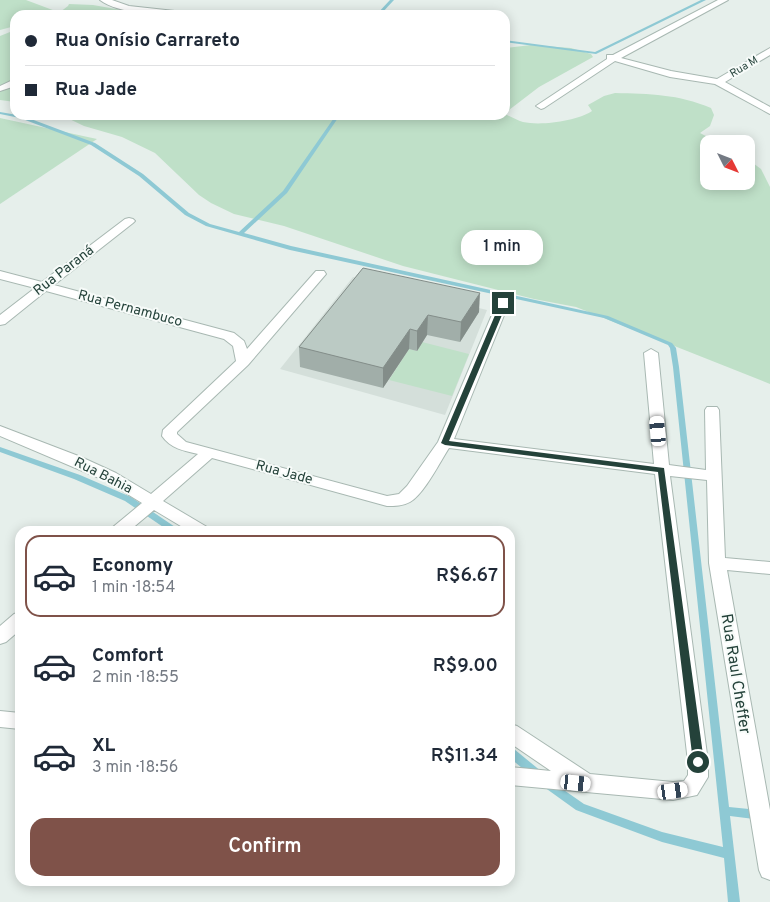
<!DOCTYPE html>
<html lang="en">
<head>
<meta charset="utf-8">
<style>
  body { margin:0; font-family:Overpass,sans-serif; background:#f6f6f7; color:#1f2937; height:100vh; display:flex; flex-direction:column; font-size:19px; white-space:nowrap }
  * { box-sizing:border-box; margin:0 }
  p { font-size:16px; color:#747a83 }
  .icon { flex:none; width:28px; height:28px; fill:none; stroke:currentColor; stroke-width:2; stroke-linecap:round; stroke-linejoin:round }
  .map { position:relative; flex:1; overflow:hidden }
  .side { position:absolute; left:15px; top:526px; width:500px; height:360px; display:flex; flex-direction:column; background:#fff; border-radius:15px; box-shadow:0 2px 12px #0003 }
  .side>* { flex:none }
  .banner { position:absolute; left:10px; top:10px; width:500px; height:110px; border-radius:15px; box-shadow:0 2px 12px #0003; display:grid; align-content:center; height:110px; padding:0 15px; background:#fff }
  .needle { width:32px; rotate:132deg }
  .fabs { position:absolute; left:700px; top:135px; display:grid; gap:10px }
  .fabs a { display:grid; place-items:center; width:55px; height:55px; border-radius:10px; background:#fff; box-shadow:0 2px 12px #0003; font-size:25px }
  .end { position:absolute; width:22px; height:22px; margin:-11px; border:6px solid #24423a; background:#fff; box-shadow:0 0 0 2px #fff }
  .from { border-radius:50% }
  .bubble { position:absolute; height:35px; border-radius:15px; background:#fff; box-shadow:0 2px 12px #0003; font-size:16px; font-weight:600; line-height:35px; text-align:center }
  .car { position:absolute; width:15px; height:30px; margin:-15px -8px; border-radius:6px; box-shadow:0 0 4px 1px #0007; background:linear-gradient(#fff 24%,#345 0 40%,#fff 0 76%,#345 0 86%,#fff 0) }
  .banner b { display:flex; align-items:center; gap:18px; height:48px; font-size:19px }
  .banner b+b { border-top:1px solid #e0e1e3 }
  .banner i { width:12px; height:12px; background:#1f2937 }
  ul { padding:9px 0 0; list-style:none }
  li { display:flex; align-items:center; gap:15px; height:82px; margin:0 10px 8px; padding:0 5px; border:2px solid transparent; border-radius:15px }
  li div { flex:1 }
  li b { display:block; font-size:19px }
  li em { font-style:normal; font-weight:600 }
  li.current { border-color:#7f5249 }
  li>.icon { width:45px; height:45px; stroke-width:1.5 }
  .cta { display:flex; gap:10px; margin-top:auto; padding:10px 15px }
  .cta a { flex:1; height:58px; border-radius:15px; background:#7f5249; color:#fff; font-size:20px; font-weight:600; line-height:58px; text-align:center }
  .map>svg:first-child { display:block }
</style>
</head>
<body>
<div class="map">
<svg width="770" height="902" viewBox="0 0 770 902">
  <rect width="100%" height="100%" fill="#e6efeb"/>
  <!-- built -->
  <polygon fill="#d4dfda" points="353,277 487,310 445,415 280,369"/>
  <!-- green -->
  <g fill="#bfe0c8">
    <polygon points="0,0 26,0 58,12 50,15 15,15 15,26 0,30"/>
    <polygon points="69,4 93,5 133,12 132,15 56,15 68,6"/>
    <polygon points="15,30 15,102 0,100 0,36"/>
    <polygon points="531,45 571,48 591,54 593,57 539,87 505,113 505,48"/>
    <path d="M615 93C650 94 678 94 711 108L714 115 710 126 700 133 721 144H709V181H746V158L761 169 770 187V384L576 307 534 299 403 266 284 226 234 214 211 203 199 195 155 153 122 137 84 126 61 115 505 114C511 117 517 120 523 122 541 126 577 121 592 111L588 105 604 96Z"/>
    <polygon points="0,118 97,139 0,204"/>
    <polygon points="422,342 469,354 452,396 389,380 409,349 417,351"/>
  </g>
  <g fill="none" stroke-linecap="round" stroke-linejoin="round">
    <!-- stream -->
    <g fill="#8ec9d4" fill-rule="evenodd">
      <polygon points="390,0 394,0 380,15 376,15"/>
      <polygon points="701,0 706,0 596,54 505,42 505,40 595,52"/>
      <polygon points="0,112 23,116 95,143 143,174 189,213 210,224 239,232 283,191 336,115 340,115 287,193 244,233 291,246 608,316 672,343 676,348 679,367 729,807 770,811 770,821 730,816 740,902 728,902 724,858 662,842 576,810 544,787 543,784 544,781 548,779 584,804 662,832 723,847 673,367 670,348 668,345 604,318 290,250 206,226 185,215 139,176 91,145 20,118 0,114"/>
      <polygon points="0,447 80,475 131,497 178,529 179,531 169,531 125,501 74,479 0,452"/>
      <polygon points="510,748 514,749 542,772 543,775 542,778 538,779 534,778 510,758"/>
    </g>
    <defs>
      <g id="minor">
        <path d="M100 0H112L129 6 193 13 197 15C171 15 121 16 100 0Z"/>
        <polygon points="718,0 728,0 621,58 671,71 717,79 770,48 770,55 725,82 770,107 770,114 715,84 670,77 615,61 544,108 541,109 536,106 607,59 607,55 613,55"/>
        <polygon points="15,79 15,86 0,91 0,86"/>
        <path d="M129 218 133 219 135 221 133 223 54 285 234 333 244 341 247 349 316 271H324L326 274 248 365 177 432V434L186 442 387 496 399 494 407 486 438 442 497 303 503 299 509 303 454 439 654 464 644 353 651 349 658 353 669 465 706 470 705 410 707 407H717L719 410 725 558 770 562V574L727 570 770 810V880L762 877 759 870 709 563 707 480 670 476 708 762V777L697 795 673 800 510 785V767L551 771 510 743V724L517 726 590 774 673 782 684 781 688 775V762L655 474 449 448C440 462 424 494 410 502 403 506 395 506 387 506L212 458 163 501 207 527 209 531H189L154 510 129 531H111L113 527 142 503 106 481 0 436V426L81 457 116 473 151 494 198 454C184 451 170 448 162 436L163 430 236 361 233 346 224 339 46 291 5 324 0 325V315L35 288 0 279V271L42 282 125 219Z"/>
        <polygon points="20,612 20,630 6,642 0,644 0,626 14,614"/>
        <polygon points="0,711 20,713 20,729 0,727"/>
      </g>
    </defs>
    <!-- minor casing -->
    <use href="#minor" stroke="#a8b8b2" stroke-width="2"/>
    <!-- minor -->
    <use href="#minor" fill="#fff" fill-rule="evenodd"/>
  </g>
  <!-- wall -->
  <polygon fill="#a1aea9" points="363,268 479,312 460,342 427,335 417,351 409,349 383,388 300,367 299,347"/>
  <!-- shaded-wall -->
  <g fill="#838d89">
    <polygon points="480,293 479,312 460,342 461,322"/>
    <polygon points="428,315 427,335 417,351 417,331"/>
    <polygon points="410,329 409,349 383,388 383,368"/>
  </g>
  <!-- building -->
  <polygon fill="#bbcac4" stroke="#838d89" points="363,268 480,293 461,322 428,315 417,331 410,329 383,368 299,347"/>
  <!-- route -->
  <polygon fill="#24423a" points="501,301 507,303 449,441 664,468 704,762 702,765 698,767 693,762 658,472 445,445 441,443"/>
  <g text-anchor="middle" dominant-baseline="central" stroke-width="4" stroke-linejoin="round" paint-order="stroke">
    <!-- far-street labels -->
    <g font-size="11" fill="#24423a" stroke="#f7fbf9">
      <text transform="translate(744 67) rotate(-31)">Rua M</text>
    </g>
    <!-- street labels -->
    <g font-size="14" fill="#24423a" stroke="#f7fbf9">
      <text transform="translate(64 271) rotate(-38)">Rua Paraná</text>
      <text transform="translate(130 309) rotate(15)">Rua Pernambuco</text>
      <text transform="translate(284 473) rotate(15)">Rua Jade</text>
      <text transform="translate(103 476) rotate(27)">Rua Bahia</text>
    </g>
    <!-- near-street labels -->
    <g font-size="16" fill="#24423a" stroke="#f7fbf9">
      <text transform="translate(735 674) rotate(81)">Rua Raul Cheffer</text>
    </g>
  </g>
</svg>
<div class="fabs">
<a><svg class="needle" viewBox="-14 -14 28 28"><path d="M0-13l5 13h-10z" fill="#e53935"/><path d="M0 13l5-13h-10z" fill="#747a83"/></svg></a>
</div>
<i class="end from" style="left:698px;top:762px"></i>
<i class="end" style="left:503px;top:303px"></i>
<div class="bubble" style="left:461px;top:230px;width:82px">1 min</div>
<i class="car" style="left:658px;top:431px;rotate:355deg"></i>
<i class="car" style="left:576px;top:783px;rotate:96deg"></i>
<i class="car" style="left:673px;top:791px;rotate:82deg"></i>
<div class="banner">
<b><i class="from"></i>Rua Onísio Carrareto</b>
<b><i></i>Rua Jade</b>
</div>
<section class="side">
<ul>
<li class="current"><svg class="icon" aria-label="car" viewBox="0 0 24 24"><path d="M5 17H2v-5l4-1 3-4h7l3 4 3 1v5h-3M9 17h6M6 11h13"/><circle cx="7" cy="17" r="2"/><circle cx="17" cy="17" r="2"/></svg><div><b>Economy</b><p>1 min · 18:54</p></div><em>R$6.67</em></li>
<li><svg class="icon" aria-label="car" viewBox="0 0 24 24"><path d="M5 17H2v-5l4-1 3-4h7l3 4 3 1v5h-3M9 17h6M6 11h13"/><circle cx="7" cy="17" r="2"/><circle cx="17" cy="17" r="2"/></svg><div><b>Comfort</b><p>2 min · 18:55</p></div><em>R$9.00</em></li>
<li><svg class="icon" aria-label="car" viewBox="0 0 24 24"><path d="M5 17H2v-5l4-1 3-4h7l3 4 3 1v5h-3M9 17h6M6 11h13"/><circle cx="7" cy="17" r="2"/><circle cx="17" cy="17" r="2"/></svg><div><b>XL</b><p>3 min · 18:56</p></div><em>R$11.34</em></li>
</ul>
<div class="cta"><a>Confirm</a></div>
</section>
</div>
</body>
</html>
